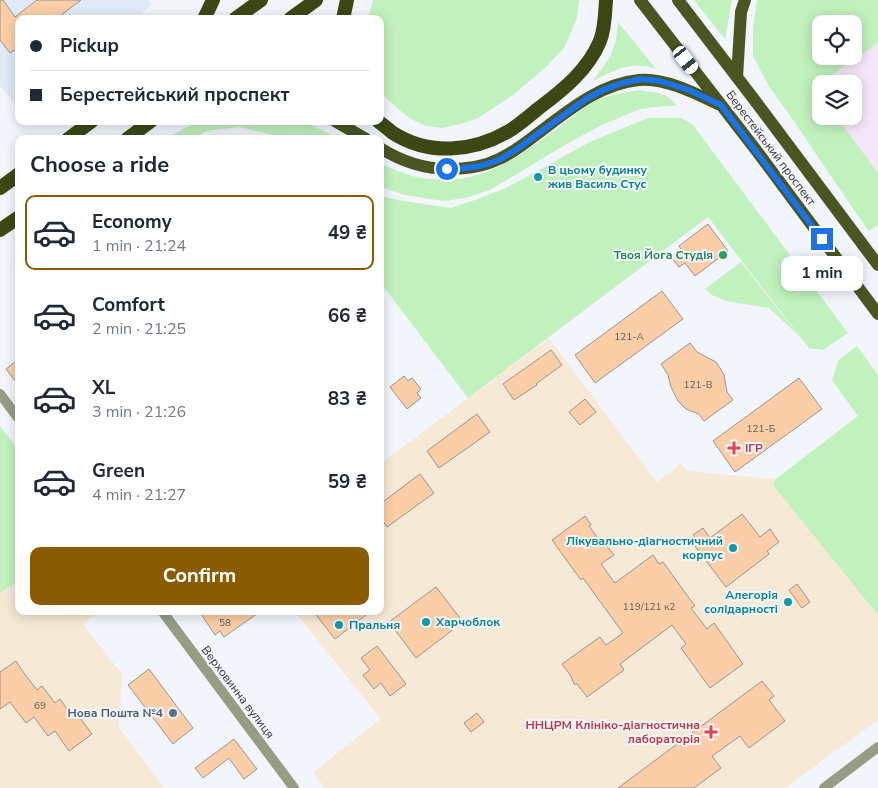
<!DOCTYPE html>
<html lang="en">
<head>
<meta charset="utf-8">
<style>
  body { margin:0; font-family:"Nunito Sans",sans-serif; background:#f6f6f7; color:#1f2937; height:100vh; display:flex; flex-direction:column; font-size:19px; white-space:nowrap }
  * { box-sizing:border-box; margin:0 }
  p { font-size:16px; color:#747a83 }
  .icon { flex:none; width:28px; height:28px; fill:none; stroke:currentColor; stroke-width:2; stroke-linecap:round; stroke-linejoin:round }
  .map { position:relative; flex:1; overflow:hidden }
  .details { position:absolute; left:15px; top:135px; width:369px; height:480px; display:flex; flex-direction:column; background:#fff; border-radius:10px; box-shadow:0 2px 12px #0003 }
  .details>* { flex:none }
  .hud { position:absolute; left:15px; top:15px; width:369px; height:110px; border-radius:10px; box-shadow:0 2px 12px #0003; display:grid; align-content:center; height:110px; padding:0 15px; background:#fff }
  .fabs { position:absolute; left:812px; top:15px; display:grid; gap:10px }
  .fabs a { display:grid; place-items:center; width:50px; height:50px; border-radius:10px; background:#fff; box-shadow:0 2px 12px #0003; font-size:25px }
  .end { position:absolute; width:22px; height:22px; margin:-11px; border:6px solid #1a73e8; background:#fff; box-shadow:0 0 0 2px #fff }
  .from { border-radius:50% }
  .bubble { position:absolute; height:35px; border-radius:10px; background:#fff; box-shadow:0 2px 12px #0003; font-size:16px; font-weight:700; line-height:35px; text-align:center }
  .car { position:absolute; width:15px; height:30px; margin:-15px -8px; border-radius:6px; box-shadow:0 0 4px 1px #0007; background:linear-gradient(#fff 24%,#345 0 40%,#fff 0 76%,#345 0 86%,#fff 0) }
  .hud b { display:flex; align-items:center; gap:18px; height:48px; font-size:19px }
  .hud b+b { border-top:1px solid #e0e1e3 }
  .hud i { width:12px; height:12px; background:#1f2937 }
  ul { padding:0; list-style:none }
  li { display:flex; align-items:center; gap:15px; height:75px; margin:0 10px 8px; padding:0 5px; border:2px solid transparent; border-radius:10px }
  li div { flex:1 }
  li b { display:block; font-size:19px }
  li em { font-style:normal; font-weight:700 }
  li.current { border-color:#8a5c00 }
  li>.icon { width:45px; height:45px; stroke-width:1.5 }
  h2 { padding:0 15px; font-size:22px; line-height:60px }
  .cta { display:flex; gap:10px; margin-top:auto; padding:10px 15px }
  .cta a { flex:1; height:58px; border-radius:10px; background:#8a5c00; color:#fff; font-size:20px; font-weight:700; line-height:58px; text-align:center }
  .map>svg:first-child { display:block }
</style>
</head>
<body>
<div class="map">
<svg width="878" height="788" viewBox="0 0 878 788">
  <rect width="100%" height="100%" fill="#f2f6fc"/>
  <!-- commercial -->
  <polygon fill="#f5e6f9" points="878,43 878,173 836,116 854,116 854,84 821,84 821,95 815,87"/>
  <!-- built -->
  <polygon fill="#e1ebf7" points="0,0 149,0 152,4 136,19 19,19 19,109 0,86"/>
  <!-- medical -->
  <g fill="#f6ead6">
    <polygon points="549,338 657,482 681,463 688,471 776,479 858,416 878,441 878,720 785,788 325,788 313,772 381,719 294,611 380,611 380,464"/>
    <polygon points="0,427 19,452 19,611 98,611 83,624 122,674 119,728 165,788 0,788"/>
  </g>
  <!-- green -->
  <g fill="#c1f1bd" fill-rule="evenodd">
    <polygon points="373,0 579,0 577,18 564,48 546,67 513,95 478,118 461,124 442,128 426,126 409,118 390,102 380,91 380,19 368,19"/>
    <polygon points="694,0 732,0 725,39 698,5"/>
    <path d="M757 0H878V43L815 87 821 95V116H836L878 173V225L869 231 858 216 791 117 770 88 753 56V28ZM821 24H854V56H821Z"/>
    <path d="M618 22 656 69C652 68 648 66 644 66 627 63 608 73 593 81L610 57 616 40Z"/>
    <path d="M638 90C650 92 670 92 676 106H665L640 109 602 125 570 142 490 190 465 198 444 201 405 195 380 187V164C392 168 404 174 416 177 479 189 514 160 562 125 571 118 580 110 590 104 604 96 622 93 638 90Z"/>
    <polygon points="648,118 681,118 693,125 848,333 823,350 809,348 708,217 468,398 380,282 380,196 403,201 451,208 478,199 508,187 590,142"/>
    <polygon points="201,121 304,121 339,139 282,139 272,135 240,127 207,131 192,139 164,139 195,123"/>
    <polygon points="741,262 800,337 769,308 726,301 712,295 705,289"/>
    <polygon points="857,346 878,375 878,615 773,485 776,479 858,416 832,380 838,361"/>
    <polygon points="0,426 19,451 19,580 0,593"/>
  </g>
  <!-- building -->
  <g fill="#fccea7" stroke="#999490">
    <polygon points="0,0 3,0 15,17 37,0 81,0 56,19 17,19 19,21 19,47 10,53 0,40"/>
    <polygon points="708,224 728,251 695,276 685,263 679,267 671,257 681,249 679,246"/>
    <polygon points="662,291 683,319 595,383 575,355"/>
    <polygon points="690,343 697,352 716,362 720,368 724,375 727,392 733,400 704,421 699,414 686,409 678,401 671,387 668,375 661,364"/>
    <polygon points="551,350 562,365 536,384 537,385 514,400 503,384"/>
    <polygon points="19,359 19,386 6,369"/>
    <polygon points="404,376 408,381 412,378 421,389 417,393 421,398 407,409 390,387"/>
    <polygon points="799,378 822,409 735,472 713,441"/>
    <polygon points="585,399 596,412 580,425 569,412"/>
    <polygon points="477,414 490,432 439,468 427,451"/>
    <polygon points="420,474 434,493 387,527 380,517 380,504"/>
    <polygon points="742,514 760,537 770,529 779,542 767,551 769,554 726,587 694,545 698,542 693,535 703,528 710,538"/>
    <polygon points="585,516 591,525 589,526 604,547 606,545 614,555 601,564 615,583 653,555 659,564 663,562 689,598 695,606 691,608 707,629 714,623 743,664 710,688 681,648 686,644 672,625 620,664 624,670 587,697 577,684 574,684 571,676 562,664 600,637 606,645 623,633 583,578 581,580 552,540"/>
    <polygon points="797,584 810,602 802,608 789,590"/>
    <polygon points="436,587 463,622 416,658 389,622"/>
    <polygon points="199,611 261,611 224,637 220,631 215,635"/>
    <polygon points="313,611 371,611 335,639"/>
    <polygon points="377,646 406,684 390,696 381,683 374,689 363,675 370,670 361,658"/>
    <polygon points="16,661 21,669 37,690 42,686 55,703 60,699 73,717 77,714 92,734 69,751 55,731 48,736 34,717 26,723 10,702 0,709 0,672"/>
    <polygon points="149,669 193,728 173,744 128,685"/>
    <polygon points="762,681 774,696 769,700 785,721 749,748 740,736 712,756 721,768 694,788 618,788"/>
    <polygon points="477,713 484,722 471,732 464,723"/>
    <polygon points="234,739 257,769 244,779 229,758 203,778 195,768"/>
  </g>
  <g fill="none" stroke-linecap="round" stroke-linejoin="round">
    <!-- minor -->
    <g stroke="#959e82" stroke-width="10">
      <polyline points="0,394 19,419"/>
      <polyline points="162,611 294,788"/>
      <polyline points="824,788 878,747"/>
    </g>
    <!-- primary -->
    <g stroke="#495621" stroke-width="12">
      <polyline points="640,0 756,150 878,314"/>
      <polyline points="678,0 756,102 878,265"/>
      <polyline points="737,77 741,12 745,0"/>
      <polyline points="335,121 366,139"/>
      <path d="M380 148C401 161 423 169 448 169 465 169 483 167 499 159 513 153 525 143 537 134 568 111 599 84 639 80 664 77 697 94 718 104"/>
    </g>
    <!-- trunk -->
    <g stroke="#3c4814" stroke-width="14">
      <polyline points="204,19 213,0"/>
      <polyline points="235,19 261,0"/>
      <polyline points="290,19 316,0"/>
      <polyline points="343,19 347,0"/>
      <path d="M378 121C383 125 388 129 393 133 429 156 473 152 509 131 519 125 529 116 539 108 563 90 588 70 600 41 605 29 605 14 606 0"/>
      <polyline points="68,139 92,121"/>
      <polyline points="127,139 151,121"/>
      <polyline points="0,188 19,174"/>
      <polyline points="0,230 19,217"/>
    </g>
  </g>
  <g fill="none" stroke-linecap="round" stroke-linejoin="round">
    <!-- route -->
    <polyline stroke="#1a73e8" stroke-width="6" points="447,169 458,169 480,166 499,160 517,149 586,99 603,90 622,83 641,79 660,81 689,90 721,105 822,239"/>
  </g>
  <!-- markers -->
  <g fill="#0f9aa8" stroke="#f2f6fc" stroke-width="2">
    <circle cx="538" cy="177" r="5"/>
    <circle cx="733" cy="548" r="5"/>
    <circle cx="788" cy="602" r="5"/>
    <circle cx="426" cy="622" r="5"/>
    <circle cx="339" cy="625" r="5"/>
  </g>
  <circle fill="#2e9e5b" stroke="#f2f6fc" stroke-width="2" cx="723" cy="255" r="5"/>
  <g fill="#e0444e" stroke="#f2f6fc" stroke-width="2">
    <path d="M731.5 440.5h5v5h5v5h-5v5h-5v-5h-5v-5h5z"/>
    <path d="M708.5 724.5h5v5h5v5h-5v5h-5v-5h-5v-5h5z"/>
  </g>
  <circle fill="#5c6f8a" stroke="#f2f6fc" stroke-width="2" cx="173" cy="713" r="5"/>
  <g text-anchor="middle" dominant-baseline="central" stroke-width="4" stroke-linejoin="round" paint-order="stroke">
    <!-- number labels -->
    <g font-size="10" fill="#645a52">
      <text x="629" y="337">121-А</text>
      <text x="698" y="385">121-В</text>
      <text x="761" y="429">121-Б</text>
      <text x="649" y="607">119/121 к2</text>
      <text x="225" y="623">58</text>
      <text x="40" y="706">69</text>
    </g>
    <!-- street labels -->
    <g font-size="12" fill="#323335" stroke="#f2f6fc">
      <text transform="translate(771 148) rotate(53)">Берестейський проспект</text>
      <text transform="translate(238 692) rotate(53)">Верховинна вулиця</text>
    </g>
    <!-- culture labels -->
    <g font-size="12" font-weight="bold" fill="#0d838f" stroke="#f2f6fc" text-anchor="start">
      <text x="548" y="170">В цьому будинку<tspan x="548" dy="14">жив Василь Стус</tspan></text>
      <text x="723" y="541" text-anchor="end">Лікувально-діагностичний<tspan x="723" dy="14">корпус</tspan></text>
      <text x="778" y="595" text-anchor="end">Алегорія<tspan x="778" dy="14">солідарності</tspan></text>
      <text x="436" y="622">Харчоблок</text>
      <text x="349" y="625">Пральня</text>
    </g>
    <!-- leisure labels -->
    <g font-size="12" font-weight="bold" fill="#27864d" stroke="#f2f6fc" text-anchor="end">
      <text x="713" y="255">Твоя Йога Студiя</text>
    </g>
    <!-- health labels -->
    <g font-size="12" font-weight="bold" fill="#be3a42" stroke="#f2f6fc" text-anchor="start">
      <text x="745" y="448">ІГР</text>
      <text x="700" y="725" text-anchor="end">ННЦРМ Клініко-діагностична<tspan x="700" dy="14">лабораторія</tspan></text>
    </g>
    <!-- service labels -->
    <g font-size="12" font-weight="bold" fill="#4e5e75" stroke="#f2f6fc" text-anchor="end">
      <text x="163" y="713">Нова Пошта №4</text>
    </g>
  </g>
</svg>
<div class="fabs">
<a><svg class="icon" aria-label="locate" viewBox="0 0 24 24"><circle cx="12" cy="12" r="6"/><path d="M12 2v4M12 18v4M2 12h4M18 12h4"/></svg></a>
<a><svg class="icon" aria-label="layers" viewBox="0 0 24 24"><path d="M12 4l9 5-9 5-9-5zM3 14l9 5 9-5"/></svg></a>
</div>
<i class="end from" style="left:447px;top:169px"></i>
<i class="end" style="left:822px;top:239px"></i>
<div class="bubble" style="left:781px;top:256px;width:82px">1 min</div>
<i class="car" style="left:686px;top:60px;rotate:143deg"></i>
<div class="hud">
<b><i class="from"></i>Pickup</b>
<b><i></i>Берестейський проспект</b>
</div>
<section class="details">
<h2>Choose a ride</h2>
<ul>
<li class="current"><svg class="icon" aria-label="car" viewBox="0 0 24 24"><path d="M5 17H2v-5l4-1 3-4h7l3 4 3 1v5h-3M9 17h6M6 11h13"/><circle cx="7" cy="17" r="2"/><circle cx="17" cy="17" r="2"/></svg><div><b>Economy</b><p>1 min · 21:24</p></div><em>49 ₴</em></li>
<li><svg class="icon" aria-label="car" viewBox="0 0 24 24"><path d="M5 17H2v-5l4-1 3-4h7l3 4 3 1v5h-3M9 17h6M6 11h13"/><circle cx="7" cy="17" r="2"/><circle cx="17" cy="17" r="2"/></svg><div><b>Comfort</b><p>2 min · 21:25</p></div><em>66 ₴</em></li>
<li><svg class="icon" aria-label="car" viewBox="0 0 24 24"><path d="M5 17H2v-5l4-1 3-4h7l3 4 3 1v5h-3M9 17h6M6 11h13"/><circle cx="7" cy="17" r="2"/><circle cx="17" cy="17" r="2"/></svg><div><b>XL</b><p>3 min · 21:26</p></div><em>83 ₴</em></li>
<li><svg class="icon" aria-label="car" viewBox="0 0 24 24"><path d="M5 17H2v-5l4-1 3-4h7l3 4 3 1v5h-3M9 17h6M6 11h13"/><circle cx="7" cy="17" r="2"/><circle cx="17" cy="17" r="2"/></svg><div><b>Green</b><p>4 min · 21:27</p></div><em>59 ₴</em></li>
</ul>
<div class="cta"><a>Confirm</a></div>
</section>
</div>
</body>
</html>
